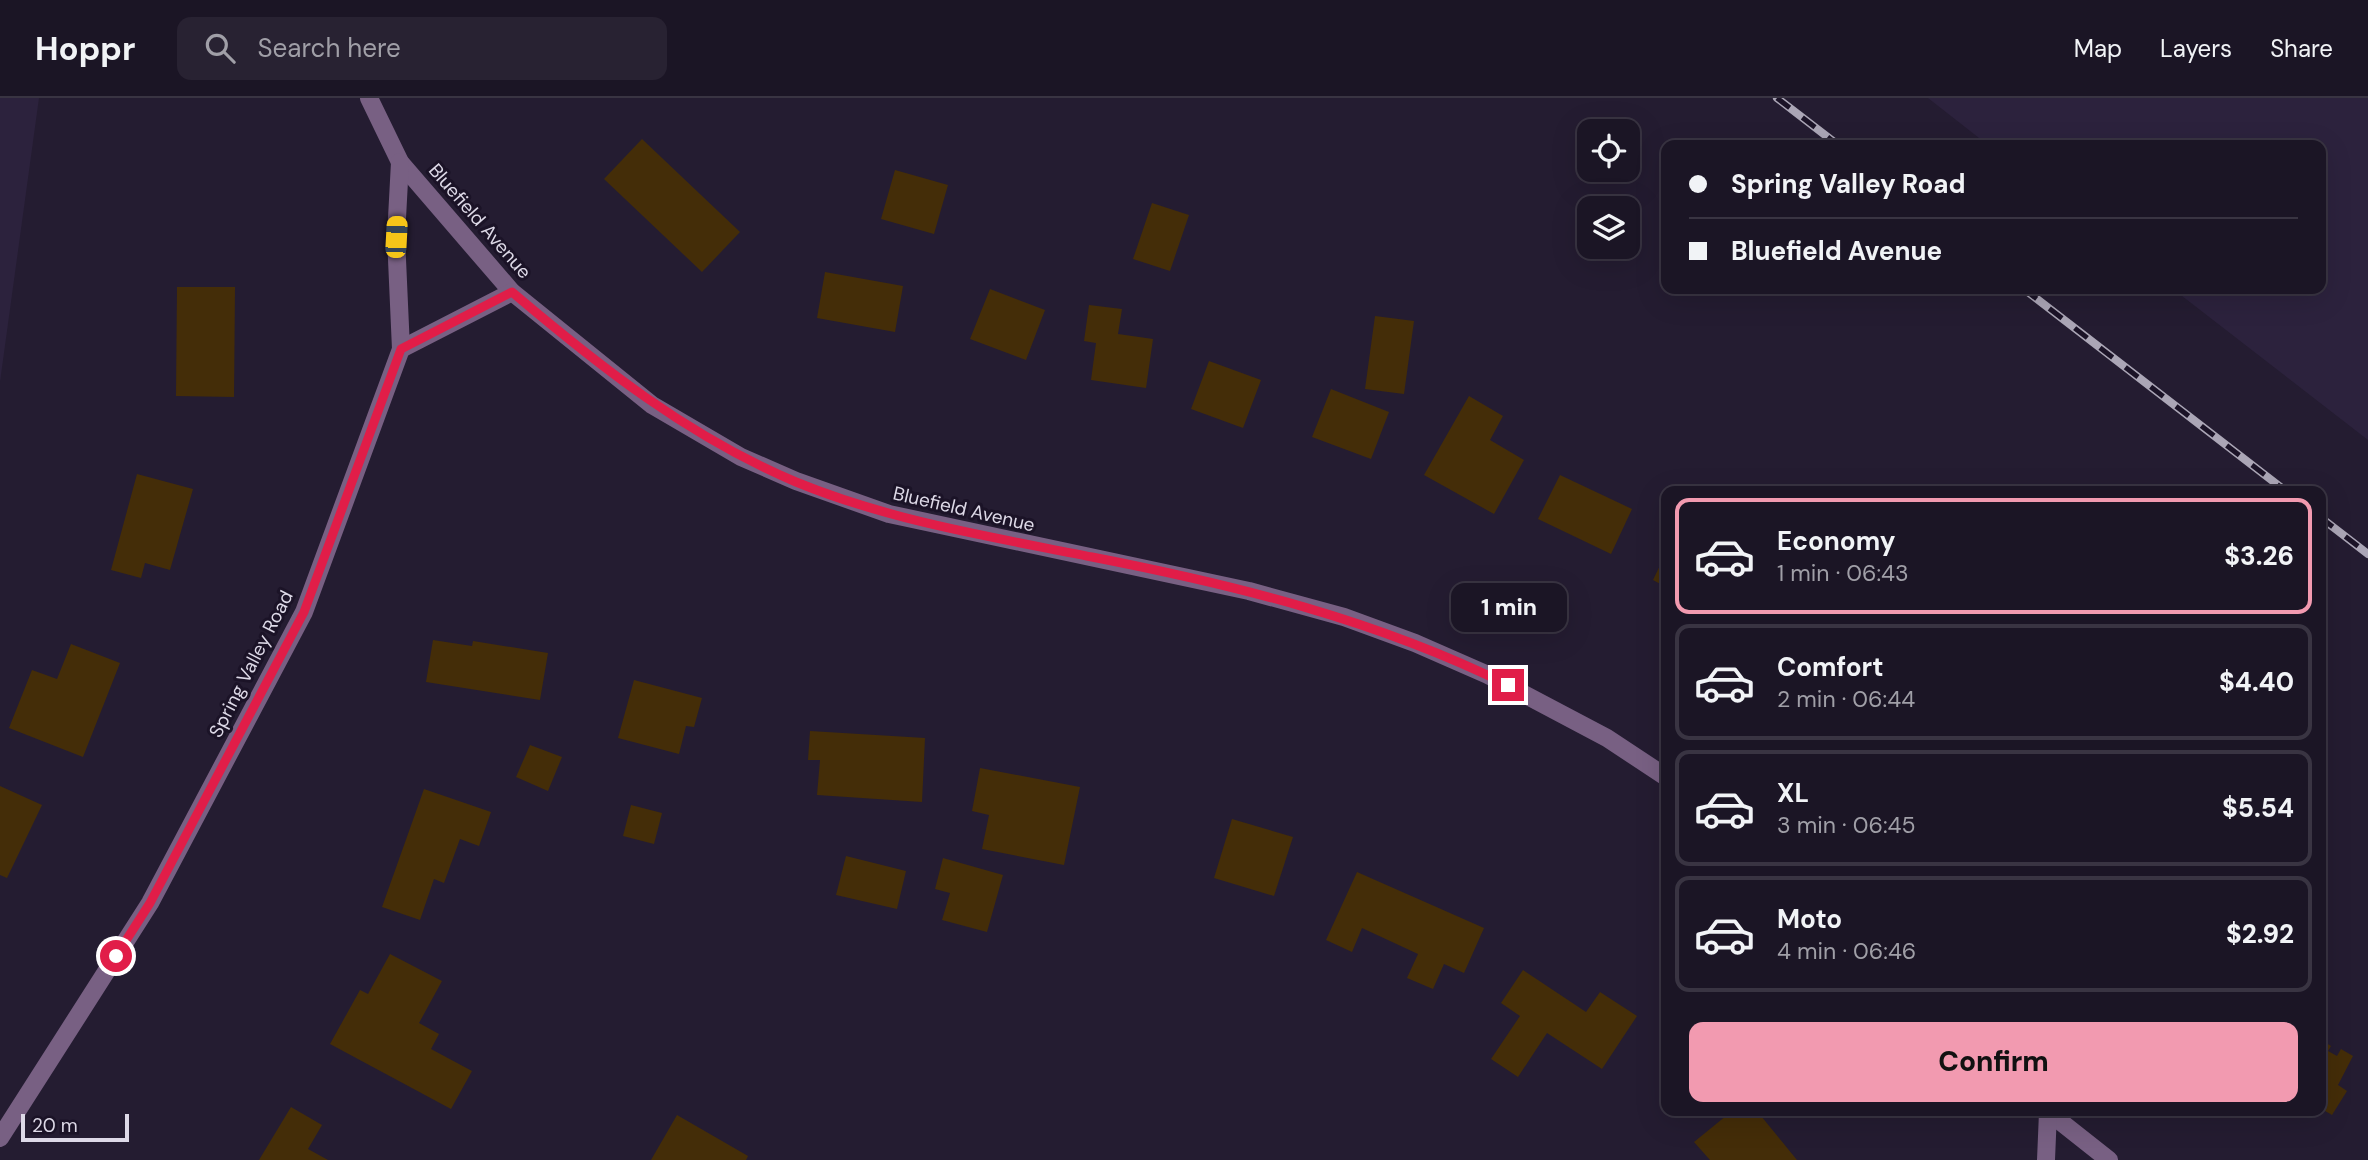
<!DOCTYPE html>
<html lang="en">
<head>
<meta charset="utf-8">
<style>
  body { margin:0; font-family:"DM Sans",sans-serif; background:#282232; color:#f1f3f6; height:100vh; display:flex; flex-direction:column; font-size:26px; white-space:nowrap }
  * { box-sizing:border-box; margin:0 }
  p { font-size:23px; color:#a09fa7 }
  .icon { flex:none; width:38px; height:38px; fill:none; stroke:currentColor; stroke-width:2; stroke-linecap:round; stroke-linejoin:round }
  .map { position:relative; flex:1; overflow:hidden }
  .drawer { position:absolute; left:1661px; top:388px; width:665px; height:630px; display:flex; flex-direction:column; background:#1b1525; border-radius:14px; box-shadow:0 7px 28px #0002,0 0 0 2px #393442 }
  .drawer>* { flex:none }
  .banner { position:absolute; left:1661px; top:42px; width:665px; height:154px; border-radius:14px; box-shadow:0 7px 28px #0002,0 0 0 2px #393442; display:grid; align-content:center; height:154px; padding:0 28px; background:#1b1525 }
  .fabs { position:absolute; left:1577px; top:21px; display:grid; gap:14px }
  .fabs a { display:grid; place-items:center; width:63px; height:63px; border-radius:14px; background:#1b1525; box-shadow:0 7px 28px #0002,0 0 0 2px #393442; font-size:35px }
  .scale { position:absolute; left:21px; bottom:18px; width:108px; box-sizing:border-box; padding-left:7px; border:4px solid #ddd9e7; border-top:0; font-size:19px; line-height:24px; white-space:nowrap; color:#ddd9e7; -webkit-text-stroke:5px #1b1327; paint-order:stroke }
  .end { position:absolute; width:32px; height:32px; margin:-16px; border:9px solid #e11d48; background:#fff; box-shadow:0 0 0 4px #fff }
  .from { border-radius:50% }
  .bubble { position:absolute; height:49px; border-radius:14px; background:#1b1525; box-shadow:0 7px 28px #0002,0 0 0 2px #393442; font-size:23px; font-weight:800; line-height:49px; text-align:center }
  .car { position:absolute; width:21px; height:42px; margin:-21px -10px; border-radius:9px; box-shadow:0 0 5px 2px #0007; background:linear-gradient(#f5c518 24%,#345 0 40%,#f5c518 0 76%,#345 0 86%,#f5c518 0) }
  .banner b { display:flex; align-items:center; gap:24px; height:66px; font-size:26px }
  .banner b+b { border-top:2px solid #393442 }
  .banner i { width:18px; height:18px; background:#f1f3f6 }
  ul { padding:12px 0 0; list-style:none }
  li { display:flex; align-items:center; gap:21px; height:116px; margin:0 14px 10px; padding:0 14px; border:4px solid #393442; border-radius:14px }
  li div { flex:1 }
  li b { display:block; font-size:26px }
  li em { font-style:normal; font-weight:800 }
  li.selected { border-color:#f29ab0 }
  li>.icon { width:63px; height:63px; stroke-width:1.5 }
  .cta { display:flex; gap:14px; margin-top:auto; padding:14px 28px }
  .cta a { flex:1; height:80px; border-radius:14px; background:#f29ab0; color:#111; font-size:28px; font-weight:800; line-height:80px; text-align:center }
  header { display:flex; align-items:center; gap:42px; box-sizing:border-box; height:98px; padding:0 35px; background:#1b1525; border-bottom:2px solid #393442 }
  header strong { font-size:33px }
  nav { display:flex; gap:38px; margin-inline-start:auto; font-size:24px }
  .search { width:490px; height:63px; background:#282232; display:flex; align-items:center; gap:18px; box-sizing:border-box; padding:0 24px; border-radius:14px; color:#a09fa7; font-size:26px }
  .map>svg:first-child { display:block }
</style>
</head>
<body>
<header>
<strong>Hoppr</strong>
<div class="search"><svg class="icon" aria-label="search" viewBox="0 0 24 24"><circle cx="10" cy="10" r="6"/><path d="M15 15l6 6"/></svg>Search here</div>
<nav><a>Map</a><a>Layers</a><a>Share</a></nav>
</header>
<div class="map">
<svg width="2368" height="1062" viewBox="0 0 2368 1062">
  <rect width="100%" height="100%" fill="#241c31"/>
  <!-- built -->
  <g fill="#2c223d">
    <polygon points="0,0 39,0 0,284"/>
    <polygon points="1928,0 2368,0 2368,342 2173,191 2320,191 2320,47 1988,47"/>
  </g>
  <!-- building -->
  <g fill="#442d08">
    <polygon points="642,41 740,134 702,174 604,81"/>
    <polygon points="895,72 948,87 934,136 881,121"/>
    <polygon points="1152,105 1189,117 1170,173 1133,161"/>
    <polygon points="825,174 903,188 895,234 817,220"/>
    <polygon points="177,189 235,189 234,299 176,298"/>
    <polygon points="990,191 1045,212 1026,262 970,241"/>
    <polygon points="1089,207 1122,211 1118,236 1153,241 1146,290 1091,282 1096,245 1084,243"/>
    <polygon points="1375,218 1414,223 1404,296 1365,291"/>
    <polygon points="1209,263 1261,282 1243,330 1191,311"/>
    <polygon points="1331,291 1389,314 1371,361 1312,339"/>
    <polygon points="1469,298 1503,318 1490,342 1524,362 1494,416 1424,377"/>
    <polygon points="137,376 193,391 170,472 145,465 141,480 111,472"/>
    <polygon points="1560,377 1632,411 1611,456 1538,421"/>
    <polygon points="1666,455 1666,489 1653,482"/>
    <polygon points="433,542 472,548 473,543 548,555 540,602 426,584"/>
    <polygon points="71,546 120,565 83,659 9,630 32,572 57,581"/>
    <polygon points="634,582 702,600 694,629 686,628 679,656 618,640"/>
    <polygon points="810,633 925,640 922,704 817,697 820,662 808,662"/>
    <polygon points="530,647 562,659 548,693 516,679"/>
    <polygon points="980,670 1080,689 1064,767 982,751 989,717 972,713"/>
    <polygon points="0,688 42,707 7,780 0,777"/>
    <polygon points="424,691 491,714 479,748 460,741 444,785 434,781 420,822 382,809"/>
    <polygon points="631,707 662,715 654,746 623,738"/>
    <polygon points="1232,721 1293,739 1274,798 1214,780"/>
    <polygon points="846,758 906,773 897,811 836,797"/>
    <polygon points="943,760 1003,777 987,834 942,822 950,795 935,791"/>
    <polygon points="1357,774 1484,830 1464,875 1444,866 1433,891 1407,880 1418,856 1362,830 1352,854 1326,842"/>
    <polygon points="390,856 442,883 419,925 439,936 431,951 472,973 451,1011 330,946 360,892 368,896"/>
    <polygon points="1523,872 1586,914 1600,894 1637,918 1602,971 1547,935 1518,979 1491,961 1520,918 1501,905"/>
    <polygon points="2320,941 2331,948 2328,953 2337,958 2341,951 2353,958 2338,987 2347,993 2332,1017 2320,1010"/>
    <polygon points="291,1009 322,1027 308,1051 328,1062 259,1062"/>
    <polygon points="1732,1013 1757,1013 1797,1062 1710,1062 1694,1044"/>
    <polygon points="677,1017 748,1058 746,1062 651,1062"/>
  </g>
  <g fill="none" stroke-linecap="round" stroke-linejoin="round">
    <!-- minor -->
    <g stroke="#786083" stroke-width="18">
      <polyline points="369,0 400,64 512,194 652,307 741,359 796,383 889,416 1249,493 1344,519 1415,545 1488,577 1607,640 1666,679"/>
      <polyline points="401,251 512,194"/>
      <polyline points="2047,1013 2109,1062"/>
      <polyline points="0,1040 150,805 304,514 401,251 396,139 400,64"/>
      <polyline points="2046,1062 2048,1014"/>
    </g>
    <defs>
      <g id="rail">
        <polyline points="1777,0 1838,47"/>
        <polyline points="2024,191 2287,394"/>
        <polyline points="2320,419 2368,456"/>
      </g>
    </defs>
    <!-- rail casing -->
    <use href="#rail" stroke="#aba6b6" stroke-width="8"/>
    <!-- rail -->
    <use href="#rail" stroke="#1b1327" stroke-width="5" stroke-dasharray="16" stroke-linecap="butt"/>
  </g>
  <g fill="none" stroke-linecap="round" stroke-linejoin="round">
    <!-- route -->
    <path stroke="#e11d48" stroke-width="9" d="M116 858 150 805 304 514 401 251 512 194C599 268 689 339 796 384 891 423 992 439 1092 459 1236 487 1376 522 1508 587"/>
  </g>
  <g text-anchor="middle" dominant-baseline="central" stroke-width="6" stroke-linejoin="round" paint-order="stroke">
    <!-- street labels -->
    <g font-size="19" fill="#ddd9e7" stroke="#1b1327">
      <text transform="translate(480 123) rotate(49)">Bluefield Avenue</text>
      <text transform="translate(964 411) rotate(13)">Bluefield Avenue</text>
      <text transform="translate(251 566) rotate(-63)">Spring Valley Road</text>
    </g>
  </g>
</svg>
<div class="fabs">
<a><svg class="icon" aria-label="locate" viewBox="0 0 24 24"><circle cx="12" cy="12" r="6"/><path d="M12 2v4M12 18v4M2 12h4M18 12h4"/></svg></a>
<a><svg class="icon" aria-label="layers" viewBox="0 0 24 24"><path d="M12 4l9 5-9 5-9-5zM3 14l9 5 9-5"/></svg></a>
</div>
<div class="scale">20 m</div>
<i class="end from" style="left:116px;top:858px"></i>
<i class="end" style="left:1508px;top:587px"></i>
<div class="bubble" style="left:1451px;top:485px;width:116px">1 min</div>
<i class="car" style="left:396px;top:139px;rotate:3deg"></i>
<div class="banner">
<b><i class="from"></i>Spring Valley Road</b>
<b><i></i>Bluefield Avenue</b>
</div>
<section class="drawer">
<ul>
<li class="selected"><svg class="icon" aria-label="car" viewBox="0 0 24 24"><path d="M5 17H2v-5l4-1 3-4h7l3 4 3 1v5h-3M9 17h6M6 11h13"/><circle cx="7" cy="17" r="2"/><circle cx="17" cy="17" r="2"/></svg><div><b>Economy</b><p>1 min · 06:43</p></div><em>$3.26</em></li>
<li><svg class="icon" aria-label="car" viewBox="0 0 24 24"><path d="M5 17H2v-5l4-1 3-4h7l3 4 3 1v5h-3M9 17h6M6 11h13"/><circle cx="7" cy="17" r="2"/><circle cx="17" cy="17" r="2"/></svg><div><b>Comfort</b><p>2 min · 06:44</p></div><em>$4.40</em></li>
<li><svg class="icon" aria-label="car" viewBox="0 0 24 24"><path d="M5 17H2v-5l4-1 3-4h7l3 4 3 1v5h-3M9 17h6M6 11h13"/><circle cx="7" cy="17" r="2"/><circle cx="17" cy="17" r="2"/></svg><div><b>XL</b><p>3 min · 06:45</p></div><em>$5.54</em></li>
<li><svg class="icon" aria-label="car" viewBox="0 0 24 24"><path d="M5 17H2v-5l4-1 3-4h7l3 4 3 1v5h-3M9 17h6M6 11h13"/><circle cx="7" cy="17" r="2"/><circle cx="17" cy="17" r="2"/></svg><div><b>Moto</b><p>4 min · 06:46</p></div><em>$2.92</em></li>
</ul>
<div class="cta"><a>Confirm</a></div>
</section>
</div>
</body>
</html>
